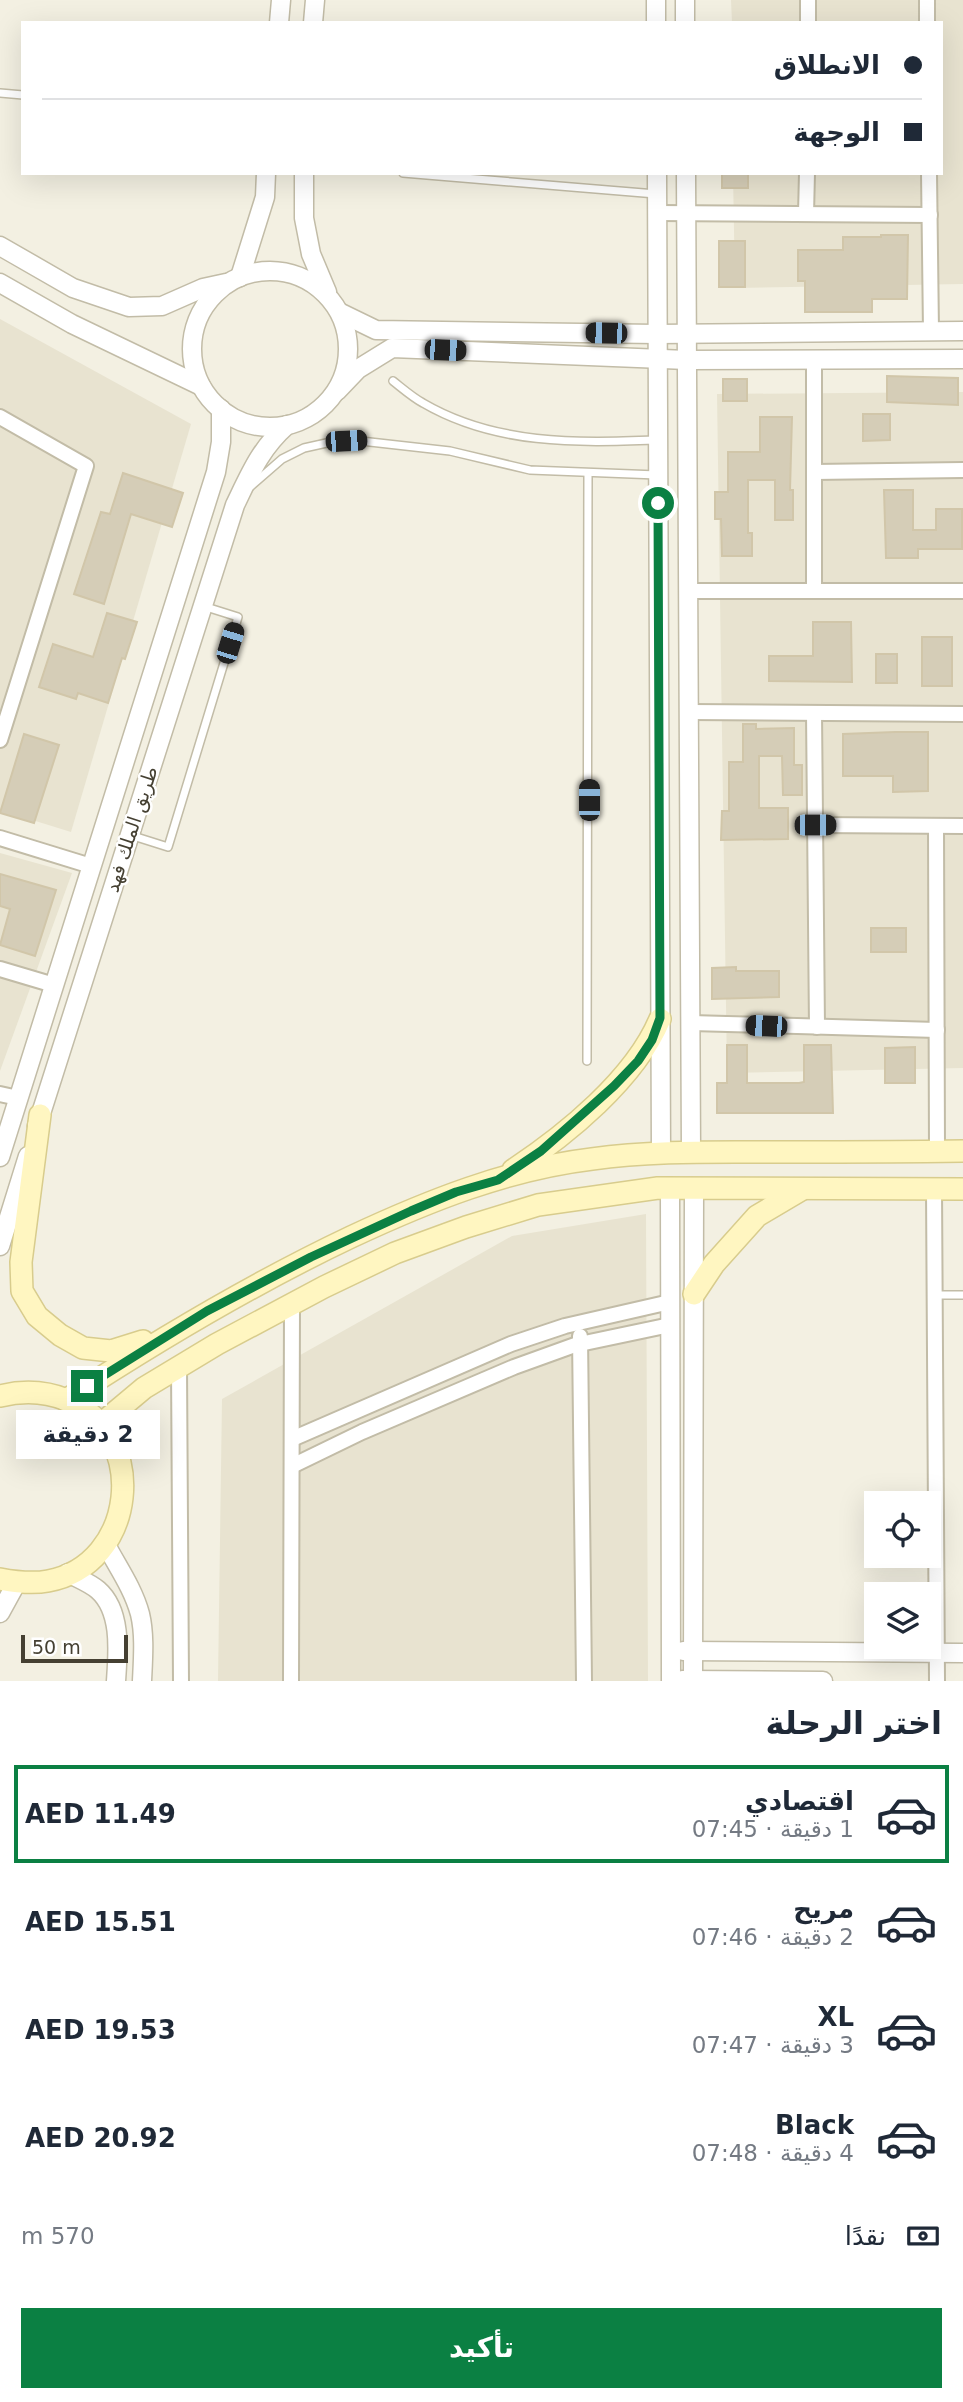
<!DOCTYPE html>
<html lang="ar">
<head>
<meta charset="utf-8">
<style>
  body { margin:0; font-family:"DejaVu Sans",Cairo,sans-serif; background:#f2f2f3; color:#1f2937; direction:rtl; height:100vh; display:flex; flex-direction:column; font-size:26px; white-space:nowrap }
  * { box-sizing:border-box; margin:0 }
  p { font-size:23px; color:#747a83 }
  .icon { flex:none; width:38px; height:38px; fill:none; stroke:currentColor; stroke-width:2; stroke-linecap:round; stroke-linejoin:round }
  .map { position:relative; height:1681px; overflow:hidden; direction:ltr }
  .details { display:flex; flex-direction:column; background:#fff; flex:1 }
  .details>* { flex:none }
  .hud { position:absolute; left:21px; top:21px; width:922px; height:154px; border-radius:0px; box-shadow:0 7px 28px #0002; direction:rtl; display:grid; align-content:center; height:154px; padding:0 21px; background:#fff }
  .fabs { position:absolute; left:864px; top:1491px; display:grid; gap:14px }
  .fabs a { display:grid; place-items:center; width:77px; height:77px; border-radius:0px; background:#fff; box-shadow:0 7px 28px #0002; font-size:35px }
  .scale { position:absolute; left:21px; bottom:18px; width:107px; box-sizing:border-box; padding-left:7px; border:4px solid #454032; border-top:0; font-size:19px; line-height:24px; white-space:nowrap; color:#454032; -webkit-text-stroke:5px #fff; paint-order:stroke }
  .end { position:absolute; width:32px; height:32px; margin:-16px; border:9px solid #0b8043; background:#fff; box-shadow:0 0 0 4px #fff }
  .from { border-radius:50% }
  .bubble { position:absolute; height:49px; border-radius:0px; background:#fff; box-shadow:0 7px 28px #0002; font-size:23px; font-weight:700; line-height:49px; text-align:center; direction:rtl }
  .car { position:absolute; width:21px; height:42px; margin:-21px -10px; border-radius:9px; box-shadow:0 0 5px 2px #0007; background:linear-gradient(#222 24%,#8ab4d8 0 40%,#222 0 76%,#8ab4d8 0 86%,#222 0) }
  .hud b { display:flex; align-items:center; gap:24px; height:66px; font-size:26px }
  .hud b+b { border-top:2px solid #e0e1e3 }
  .hud i { width:18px; height:18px; background:#1f2937 }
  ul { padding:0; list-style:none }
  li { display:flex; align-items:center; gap:21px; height:98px; margin:0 14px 10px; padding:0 7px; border:4px solid transparent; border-radius:0px }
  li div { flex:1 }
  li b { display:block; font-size:26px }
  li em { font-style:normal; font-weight:700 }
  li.selected { border-color:#0b8043 }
  li>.icon { width:63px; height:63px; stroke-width:1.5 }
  h2 { padding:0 21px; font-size:32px; line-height:84px }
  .pay { display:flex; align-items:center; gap:18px; height:77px; padding:0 21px; font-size:26px }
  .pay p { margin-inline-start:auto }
  .action { display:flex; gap:14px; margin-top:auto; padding:14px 21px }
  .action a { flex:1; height:80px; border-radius:0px; background:#0b8043; color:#fff; font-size:28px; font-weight:700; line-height:80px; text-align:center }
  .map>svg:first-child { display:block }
</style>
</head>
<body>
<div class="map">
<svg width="963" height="1681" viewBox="0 0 963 1681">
  <rect width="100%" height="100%" fill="#f3f0e2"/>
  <!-- residential -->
  <g fill="#e8e3d0">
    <polygon points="731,0 963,0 963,284 735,288 733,173 942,173 942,23 732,23"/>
    <polygon points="0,319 191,424 71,832 0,810"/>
    <polygon points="963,392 963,1068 727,1073 717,394"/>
    <polygon points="0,853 72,873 0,1071"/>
    <polygon points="646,1214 648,1681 218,1681 222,1399 512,1236"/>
  </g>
  <!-- building -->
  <g fill="#d5cdb7" stroke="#d1c6a9" stroke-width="2">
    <rect x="722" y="173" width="26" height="15"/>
    <polygon points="881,235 908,235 907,299 872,299 872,312 805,312 805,281 798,281 798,250 843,250 843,237 881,237"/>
    <rect x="719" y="241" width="26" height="46"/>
    <polygon points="887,376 958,378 958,405 887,402"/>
    <rect x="723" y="379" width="24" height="22"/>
    <polygon points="863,414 890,414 890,440 863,441"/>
    <polygon points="760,417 792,417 790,490 793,490 793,520 775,520 775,480 748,480 748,533 752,533 752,556 722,556 721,519 715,519 715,492 728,492 728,452 760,452"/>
    <polygon points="123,473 183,493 172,527 131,514 104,604 74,594 101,512 110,514"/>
    <polygon points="884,490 913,490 913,530 936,530 936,509 962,509 962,549 918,549 918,558 886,558"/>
    <polygon points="107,613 137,622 125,659 122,658 108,703 78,693 76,699 39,687 53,644 93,657"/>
    <polygon points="813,622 851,622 852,682 769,681 769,656 813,656"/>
    <rect x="922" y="637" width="30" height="49"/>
    <rect x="876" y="654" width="21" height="29"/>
    <polygon points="743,724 756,724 756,729 794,728 794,765 802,765 802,795 783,795 782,756 759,756 759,808 788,808 788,839 721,840 722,811 729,811 729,762 743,762"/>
    <polygon points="895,732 928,732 928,791 893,792 893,776 843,776 843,734"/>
    <polygon points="24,734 59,745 34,823 0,813"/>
    <polygon points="0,874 56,890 35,956 0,945 10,909 0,906"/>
    <rect x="871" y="928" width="35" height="24"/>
    <polygon points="736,967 736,971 779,971 779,997 712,999 712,968"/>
    <polygon points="727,1045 747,1045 747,1083 799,1083 804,1082 804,1045 831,1045 833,1113 717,1113 717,1083 727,1083"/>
    <polygon points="915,1047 915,1083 885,1083 885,1048"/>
  </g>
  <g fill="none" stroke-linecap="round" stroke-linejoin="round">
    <defs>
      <g id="service">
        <polyline points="0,93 23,95"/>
        <polyline points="403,173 656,194"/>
        <path d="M393 381C402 388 412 397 423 403 495 445 576 443 657 440"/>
        <polyline points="251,486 282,459 304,448 331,442 361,441 450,451 530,470 657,475"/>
        <polyline points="130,835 168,847 238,617 203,606"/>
        <polyline points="587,1061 588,473"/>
        <polyline points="934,1295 963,1295"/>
      </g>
      <g id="minor">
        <polyline points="927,0 927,23"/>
        <polyline points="808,23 808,0"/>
        <polyline points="929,173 931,331"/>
        <polyline points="657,213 930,215"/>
        <polyline points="806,214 807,173"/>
        <polyline points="814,360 814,591"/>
        <polyline points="0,417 86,466 0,740"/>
        <polyline points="814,472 963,470"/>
        <polyline points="688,591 963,591"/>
        <polyline points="689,712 963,714"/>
        <polyline points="814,713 817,1027"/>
        <polyline points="815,825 963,826"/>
        <polyline points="936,826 937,1151"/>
        <polyline points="0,838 91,866"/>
        <polyline points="0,969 54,985"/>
        <polyline points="691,1023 937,1030"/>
        <polyline points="0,1094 18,1098"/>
        <polyline points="934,1189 937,1681"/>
        <polyline points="580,1336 584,1681"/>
        <polyline points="179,1367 181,1681"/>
        <polyline points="292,1439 511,1344 565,1326 670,1302"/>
        <polyline points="292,1466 362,1432 514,1367 575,1345 670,1325"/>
        <polyline points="291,1681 292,1304"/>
      </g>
      <g id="tertiary">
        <polyline points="656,0 656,23"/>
        <polyline points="685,0 685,23"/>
        <polyline points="279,23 281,0"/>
        <polyline points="313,23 315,0"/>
        <polyline points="304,173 304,218 311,254 327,292"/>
        <polyline points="657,173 661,1152"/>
        <polyline points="686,173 691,1152"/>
        <polyline points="0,246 73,288 129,307 162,306 203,288 226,283"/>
        <circle cx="270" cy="349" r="78"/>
        <polyline points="240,277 265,197 266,173"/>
        <polyline points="0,283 72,324 201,386"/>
        <polyline points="341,313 376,330 657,334 963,331"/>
        <polyline points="337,391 358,369 392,348 687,360 963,359"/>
        <path d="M37 1126 235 505C250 474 260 449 287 425"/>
        <polyline points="0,1157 216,472 221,442 221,409"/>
        <polyline points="670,1188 671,1681"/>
        <polyline points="0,1246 28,1156"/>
        <path d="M105 1543C117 1566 133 1588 140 1614 145 1635 143 1659 142 1681"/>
        <path d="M68 1573C77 1578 90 1583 98 1590 122 1611 118 1652 116 1681"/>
        <polyline points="0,1613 17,1582"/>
        <polyline points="683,1651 963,1653"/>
        <polyline points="682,1680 823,1681"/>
        <polyline points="693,1681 694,1188"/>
      </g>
      <g id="secondary">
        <polyline points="40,1115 21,1262 22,1291 37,1316 60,1335 83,1348 111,1351 143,1341"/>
        <path d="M513 1170C566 1135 635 1079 660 1019"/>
        <polyline points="694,1294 714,1264 757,1216 801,1190"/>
        <path d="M0 1396C24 1390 45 1391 67 1400 151 1435 136 1565 48 1581 32 1584 16 1582 0 1579"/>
        <path d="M66 1400C158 1340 252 1284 351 1237 428 1201 508 1169 592 1159 649 1151 705 1152 762 1152 829 1152 896 1152 963 1151"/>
        <polyline points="101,1424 144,1388 217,1344 324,1287 395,1253 466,1227 538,1205 658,1188 963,1189"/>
      </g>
    </defs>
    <!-- service casing -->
    <use href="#service" stroke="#c2bca7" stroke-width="10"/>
    <!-- minor casing -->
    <use href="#minor" stroke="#c2bca7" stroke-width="18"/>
    <!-- tertiary casing -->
    <use href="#tertiary" stroke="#c2bca7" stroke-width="21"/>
    <!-- secondary casing -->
    <use href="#secondary" stroke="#d8cc8d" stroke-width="24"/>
    <!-- service -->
    <use href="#service" stroke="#fff" stroke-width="7"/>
    <!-- minor -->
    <use href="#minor" stroke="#fff" stroke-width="14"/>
    <!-- tertiary -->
    <use href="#tertiary" stroke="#fff" stroke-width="18"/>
    <!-- secondary -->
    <use href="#secondary" stroke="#fff6c1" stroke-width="21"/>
  </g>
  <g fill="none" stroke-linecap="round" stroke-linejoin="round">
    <!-- route -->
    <polyline stroke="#0b8043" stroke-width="9" points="87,1386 207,1311 311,1257 411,1211 456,1192 498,1180 541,1151 614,1086 638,1061 652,1040 660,1018 658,503"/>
  </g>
  <g text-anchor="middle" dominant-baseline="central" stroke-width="5" stroke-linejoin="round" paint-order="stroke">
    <!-- street labels -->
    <g font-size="19" fill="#454032" stroke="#fff">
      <text transform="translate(131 829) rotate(-72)">طريق الملك فهد</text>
    </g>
  </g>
</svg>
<div class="fabs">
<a><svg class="icon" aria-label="locate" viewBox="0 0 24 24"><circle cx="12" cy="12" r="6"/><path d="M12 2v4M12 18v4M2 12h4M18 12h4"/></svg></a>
<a><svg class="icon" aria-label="layers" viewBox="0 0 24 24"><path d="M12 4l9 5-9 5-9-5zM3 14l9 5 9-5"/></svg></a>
</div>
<div class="scale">50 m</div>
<i class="end from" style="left:658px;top:503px"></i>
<i class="end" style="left:87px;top:1386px"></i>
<div class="bubble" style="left:16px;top:1410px;width:144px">2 دقيقة</div>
<i class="car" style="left:606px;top:333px;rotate:271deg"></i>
<i class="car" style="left:445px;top:350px;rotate:92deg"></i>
<i class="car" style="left:346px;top:441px;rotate:87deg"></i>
<i class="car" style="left:230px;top:643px;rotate:17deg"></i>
<i class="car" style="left:589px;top:800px;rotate:0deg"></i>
<i class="car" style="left:815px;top:825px;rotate:90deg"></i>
<i class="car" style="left:766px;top:1026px;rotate:272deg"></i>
<div class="hud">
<b><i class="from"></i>الانطلاق</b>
<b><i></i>الوجهة</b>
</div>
</div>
<section class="details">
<h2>اختر الرحلة</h2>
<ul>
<li class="selected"><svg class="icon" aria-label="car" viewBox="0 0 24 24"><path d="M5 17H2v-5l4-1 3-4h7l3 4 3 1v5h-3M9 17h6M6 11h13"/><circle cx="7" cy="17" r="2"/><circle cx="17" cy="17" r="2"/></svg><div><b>اقتصادي</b><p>1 دقيقة · 07:45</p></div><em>AED 11.49</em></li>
<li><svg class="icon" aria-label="car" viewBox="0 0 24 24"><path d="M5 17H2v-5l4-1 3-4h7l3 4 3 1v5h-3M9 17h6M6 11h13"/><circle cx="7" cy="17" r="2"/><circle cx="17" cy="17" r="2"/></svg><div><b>مريح</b><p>2 دقيقة · 07:46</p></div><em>AED 15.51</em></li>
<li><svg class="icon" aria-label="car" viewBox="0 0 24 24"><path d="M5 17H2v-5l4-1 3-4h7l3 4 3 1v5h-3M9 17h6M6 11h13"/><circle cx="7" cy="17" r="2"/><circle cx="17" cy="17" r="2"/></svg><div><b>XL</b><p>3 دقيقة · 07:47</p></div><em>AED 19.53</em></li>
<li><svg class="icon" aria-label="car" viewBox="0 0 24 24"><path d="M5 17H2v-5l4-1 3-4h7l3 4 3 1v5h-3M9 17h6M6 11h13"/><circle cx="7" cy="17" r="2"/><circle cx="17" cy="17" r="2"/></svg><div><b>Black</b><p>4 دقيقة · 07:48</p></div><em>AED 20.92</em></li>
</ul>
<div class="pay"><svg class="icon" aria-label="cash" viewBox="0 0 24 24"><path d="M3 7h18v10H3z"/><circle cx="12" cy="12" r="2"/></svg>نقدًا<p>570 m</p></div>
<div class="action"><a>تأكيد</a></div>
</section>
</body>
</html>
